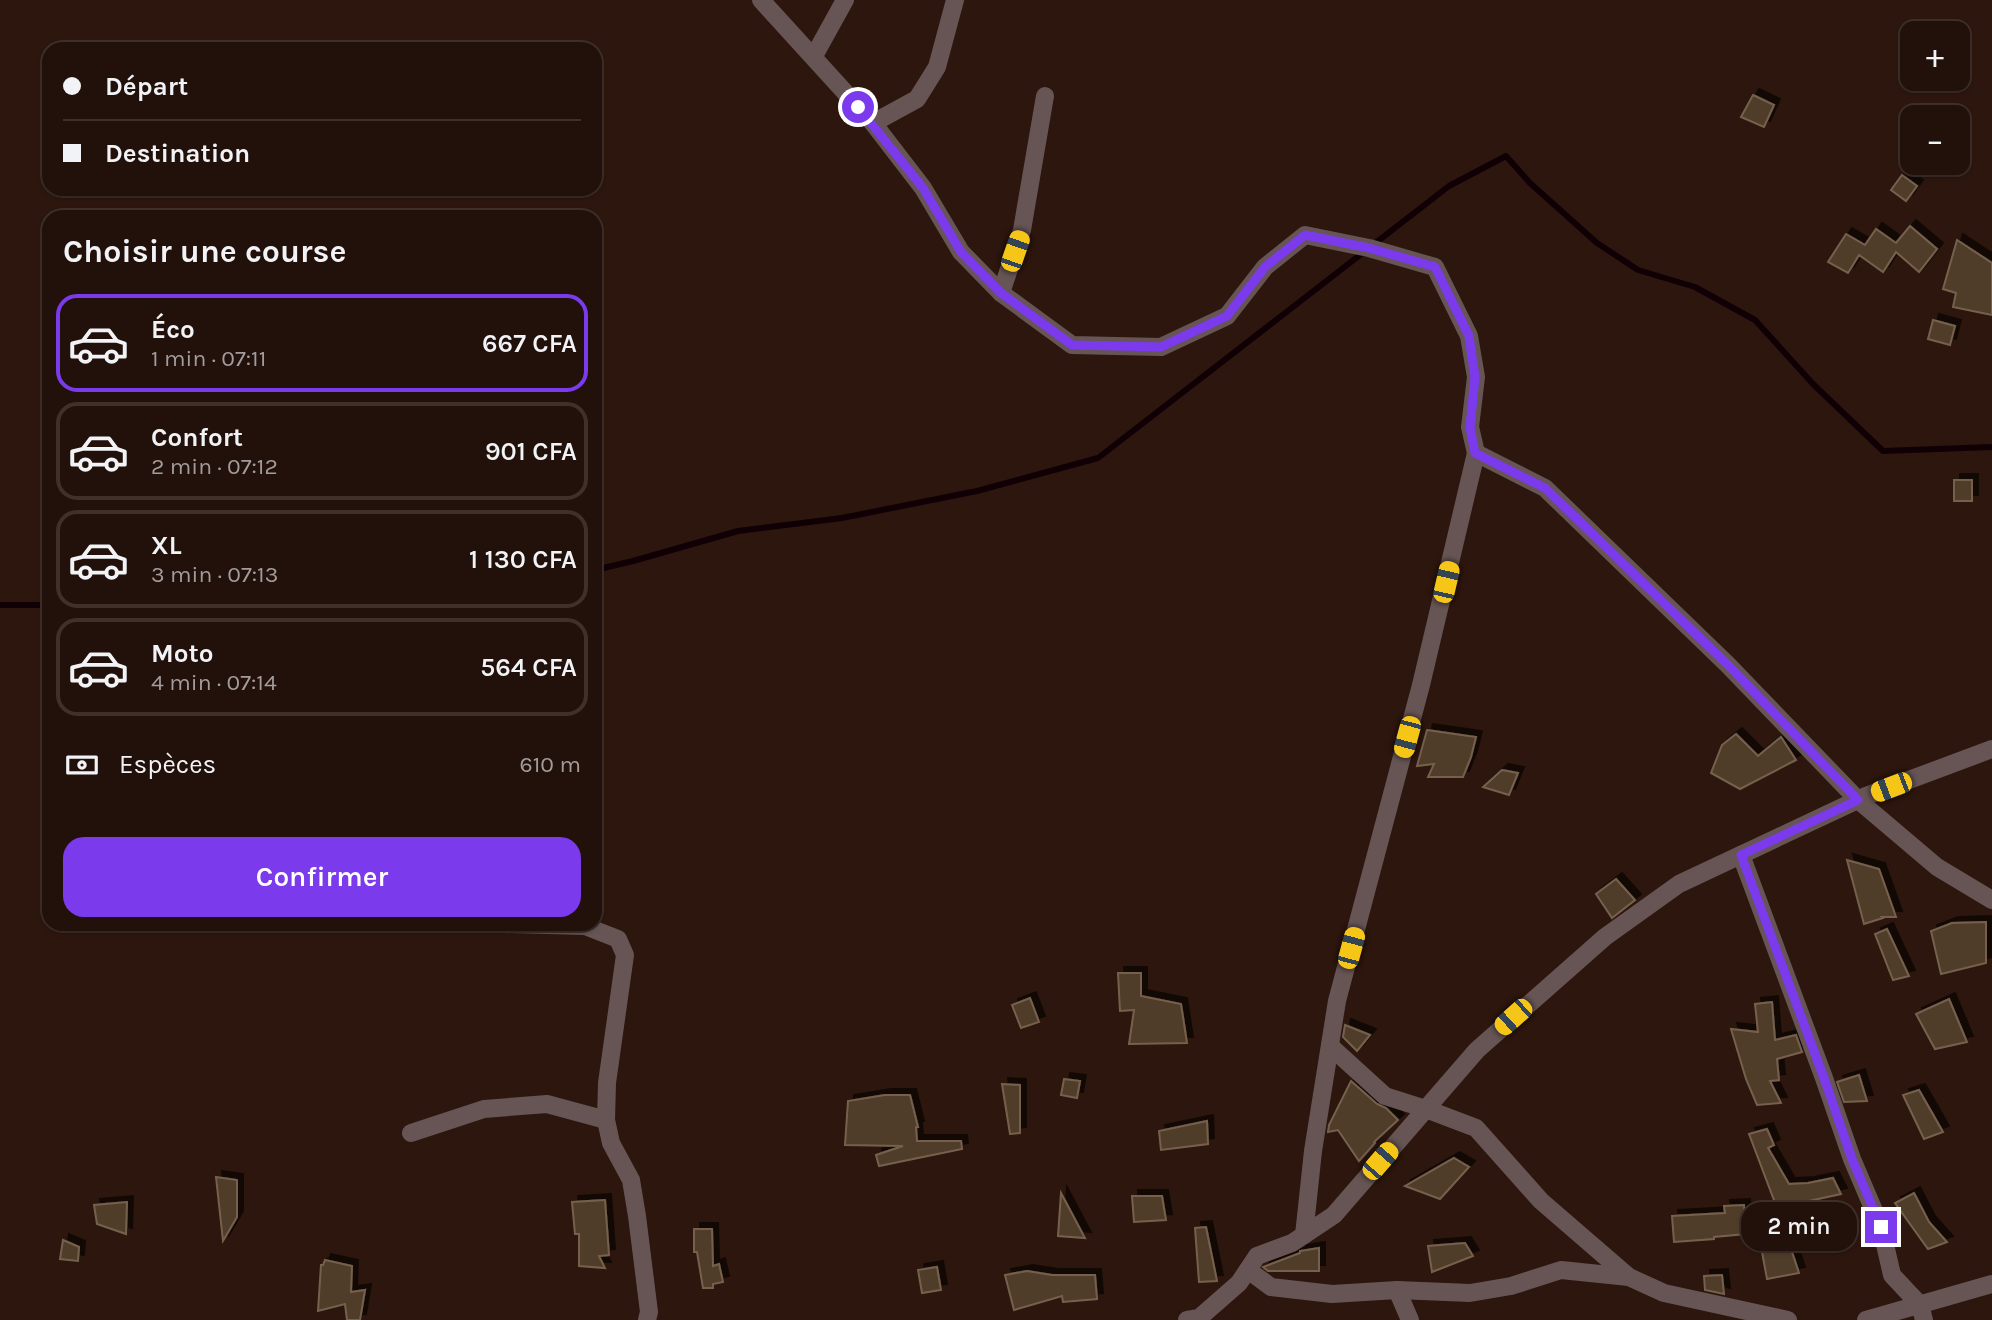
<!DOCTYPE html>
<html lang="fr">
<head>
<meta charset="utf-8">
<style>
  body { margin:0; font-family:Karla,sans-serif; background:#2e1e18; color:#f1f3f6; height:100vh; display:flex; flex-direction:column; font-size:26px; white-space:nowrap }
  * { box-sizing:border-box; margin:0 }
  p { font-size:23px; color:#a29d9c }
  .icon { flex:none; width:38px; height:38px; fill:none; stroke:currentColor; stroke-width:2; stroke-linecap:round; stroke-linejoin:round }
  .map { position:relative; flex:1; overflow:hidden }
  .drawer { position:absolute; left:42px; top:210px; width:560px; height:721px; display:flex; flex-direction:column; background:#22100a; border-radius:21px; box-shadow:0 2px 5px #0004,0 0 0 2px #3f302b }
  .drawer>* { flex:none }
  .hud { position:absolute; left:42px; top:42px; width:560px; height:154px; border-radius:21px; box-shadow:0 2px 5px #0004,0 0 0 2px #3f302b; display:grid; align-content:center; height:154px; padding:0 21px; background:#22100a }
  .fabs { position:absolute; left:1900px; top:21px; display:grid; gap:14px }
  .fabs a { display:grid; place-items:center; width:70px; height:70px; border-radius:14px; background:#22100a; box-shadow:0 2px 5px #0004,0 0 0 2px #3f302b; font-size:35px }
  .end { position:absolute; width:32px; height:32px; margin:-16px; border:9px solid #7c3aed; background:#fff; box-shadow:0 0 0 4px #fff }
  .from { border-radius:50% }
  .bubble { position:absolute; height:49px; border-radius:21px; background:#22100a; box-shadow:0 2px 5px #0004,0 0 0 2px #3f302b; font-size:23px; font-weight:600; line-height:49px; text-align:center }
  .car { position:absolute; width:21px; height:42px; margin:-21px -10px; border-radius:9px; box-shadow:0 0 5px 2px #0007; background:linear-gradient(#f5c518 24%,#345 0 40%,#f5c518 0 76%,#345 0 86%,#f5c518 0) }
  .hud b { display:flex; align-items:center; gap:24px; height:66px; font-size:26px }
  .hud b+b { border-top:2px solid #3f302b }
  .hud i { width:18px; height:18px; background:#f1f3f6 }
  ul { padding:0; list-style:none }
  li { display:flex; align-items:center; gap:21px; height:98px; margin:0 14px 10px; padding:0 7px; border:4px solid #3f302b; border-radius:21px }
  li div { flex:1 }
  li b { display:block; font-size:26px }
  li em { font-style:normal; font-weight:600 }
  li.on { border-color:#7c3aed }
  li>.icon { width:63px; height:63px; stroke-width:1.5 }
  h2 { padding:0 21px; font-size:32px; line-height:84px }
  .pay { display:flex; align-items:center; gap:18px; height:77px; padding:0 21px; font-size:26px }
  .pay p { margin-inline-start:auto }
  .action { display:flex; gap:14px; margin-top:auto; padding:14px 21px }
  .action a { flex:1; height:80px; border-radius:21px; background:#7c3aed; color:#fff; font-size:28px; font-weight:600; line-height:80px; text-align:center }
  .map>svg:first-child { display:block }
</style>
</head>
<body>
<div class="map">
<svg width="1992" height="1320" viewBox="0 0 1992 1320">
  <defs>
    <filter id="shadow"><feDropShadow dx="6" dy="-6" stdDeviation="0" flood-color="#0009"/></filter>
  </defs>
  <rect width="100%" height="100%" fill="#2d160d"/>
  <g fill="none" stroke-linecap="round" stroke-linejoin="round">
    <!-- stream -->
    <g stroke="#100006" stroke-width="6">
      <polyline points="595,570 633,561 738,531 842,518 977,491 1098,458 1449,186 1506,156 1530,183 1597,243 1638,270 1695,287 1755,320 1813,384 1883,451 1992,447"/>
      <polyline points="0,605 49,605"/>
    </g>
  </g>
  <!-- building -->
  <g fill="#4f3c29" stroke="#76614d" stroke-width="2" filter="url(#shadow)">
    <polygon points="1753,95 1774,105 1764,127 1741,117"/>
    <polygon points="1902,175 1917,186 1906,201 1891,190"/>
    <polygon points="1910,226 1937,249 1919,272 1896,252 1883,272 1859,255 1848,273 1828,262 1846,234 1865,245 1876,229 1896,243"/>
    <polygon points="1957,240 1992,263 1992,315 1953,307 1956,293 1943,289"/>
    <polygon points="1933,320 1955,326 1950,345 1928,339"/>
    <rect x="1954" y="480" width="18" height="21"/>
    <polygon points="1427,730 1476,737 1471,757 1463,777 1428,777 1434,764 1417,766"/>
    <polygon points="1736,734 1758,756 1781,737 1796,760 1740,789 1711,773 1722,745"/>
    <polygon points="1502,770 1518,773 1509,795 1483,787"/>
    <polygon points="1847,860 1879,869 1896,917 1882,917 1883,918 1864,924"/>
    <polygon points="1616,879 1635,900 1612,918 1596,894"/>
    <polygon points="1986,922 1986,963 1941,974 1931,931 1952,923"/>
    <polygon points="1887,929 1909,976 1893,980 1875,934"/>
    <polygon points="1118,973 1141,973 1141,996 1181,1004 1187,1043 1129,1044 1134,1010 1120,1011"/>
    <polygon points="1030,998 1039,1022 1021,1028 1012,1005"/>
    <polygon points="1949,999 1967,1042 1935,1049 1916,1014"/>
    <polygon points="1772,1002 1775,1040 1796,1035 1802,1052 1777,1059 1779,1080 1770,1081 1781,1103 1757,1105 1746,1079 1731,1029 1758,1032 1755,1004"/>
    <polygon points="1345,1025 1370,1035 1357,1051 1343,1037"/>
    <polygon points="1859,1075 1867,1101 1844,1102 1837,1082"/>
    <polygon points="1064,1079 1080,1081 1077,1098 1061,1095"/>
    <polygon points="1351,1081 1377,1104 1386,1108 1398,1120 1374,1142 1375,1143 1359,1161 1338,1130 1328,1132 1329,1125"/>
    <polygon points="1002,1084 1020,1085 1020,1133 1010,1134"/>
    <polygon points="1919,1090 1943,1132 1924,1139 1903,1095"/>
    <polygon points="885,1095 910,1095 918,1127 916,1127 917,1141 961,1141 962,1149 879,1166 876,1155 903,1146 845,1145 848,1101"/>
    <polygon points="1207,1121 1208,1144 1161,1150 1159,1131"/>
    <polygon points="1767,1129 1774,1145 1768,1148 1789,1184 1808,1183 1833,1178 1841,1194 1777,1208 1749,1134"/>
    <polygon points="1454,1158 1469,1167 1440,1199 1405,1186"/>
    <polygon points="216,1177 237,1180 237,1217 223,1241"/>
    <polygon points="1061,1193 1085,1238 1058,1236"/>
    <polygon points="1914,1193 1929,1222 1947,1242 1928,1249 1895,1203"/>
    <polygon points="1132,1196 1162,1196 1166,1220 1134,1222"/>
    <polygon points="605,1200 609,1255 599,1256 605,1268 579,1266 579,1234 575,1234 572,1202"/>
    <polygon points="127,1202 126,1234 97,1224 94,1205"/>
    <polygon points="1744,1205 1746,1234 1714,1237 1714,1239 1674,1242 1672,1216 1725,1213 1724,1206"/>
    <polygon points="1206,1227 1217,1281 1199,1282 1195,1228"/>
    <polygon points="694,1229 712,1229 713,1266 719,1264 723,1282 713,1284 713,1288 703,1288 697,1252 694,1252"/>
    <polygon points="63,1240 79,1247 78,1261 60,1259"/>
    <polygon points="1465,1243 1473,1256 1432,1272 1428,1246"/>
    <polygon points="1789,1243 1799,1273 1767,1279 1762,1252"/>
    <polygon points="1319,1248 1319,1271 1268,1271 1263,1267 1300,1253 1300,1251"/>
    <polygon points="325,1260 352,1266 351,1292 365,1290 360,1320 347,1320 345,1304 318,1311 321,1265 323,1265"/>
    <polygon points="937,1267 941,1290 922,1293 918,1270"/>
    <polygon points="1027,1271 1052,1275 1095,1275 1097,1299 1063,1302 1062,1296 1014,1310 1005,1275"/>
    <polygon points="1722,1275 1724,1294 1705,1290 1704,1276"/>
  </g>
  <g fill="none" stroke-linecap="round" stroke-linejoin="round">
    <!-- minor -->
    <g stroke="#675555" stroke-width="18">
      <polyline points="761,0 873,123 923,188 961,252 1001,293 1072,345 1161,347 1227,316 1265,267 1305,235 1369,248 1435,267 1469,336 1476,377 1470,427 1476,453"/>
      <polyline points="814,56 845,0"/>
      <polyline points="873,123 917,99 937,67 955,0"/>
      <polyline points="1001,293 1022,230 1045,96"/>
      <polyline points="1741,855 1824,1078 1852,1159 1881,1227 1892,1275 1920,1305 1924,1320"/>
      <polyline points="505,924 585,926 618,939 625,955 607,1083 606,1120 611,1143 631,1180 637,1216 649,1312 647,1320"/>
      <polyline points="1330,1046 1385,1096 1426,1109 1476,1128 1541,1201 1629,1277"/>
      <polyline points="411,1133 484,1109 547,1104 606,1120"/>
      <polyline points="1304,1235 1313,1151 1337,1001 1421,685 1476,453 1545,488 1728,665 1858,800 1937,867 1992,900"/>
      <polyline points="1248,1270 1271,1287 1332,1294 1397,1290 1410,1320"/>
      <polyline points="1397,1290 1470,1293 1511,1286 1561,1270 1629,1277 1664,1293 1788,1320"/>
      <polyline points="1187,1320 1199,1318 1239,1283 1257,1256 1292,1243 1334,1215 1477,1050 1605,937 1679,884 1866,796 1992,749"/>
      <polyline points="1866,1320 1992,1284"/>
    </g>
  </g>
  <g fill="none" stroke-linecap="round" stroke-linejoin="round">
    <!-- route -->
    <polyline stroke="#7c3aed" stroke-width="9" points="858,107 923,188 961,252 1001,293 1072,345 1161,347 1227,316 1265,267 1305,235 1369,248 1435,267 1469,336 1475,377 1470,427 1475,453 1545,488 1728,665 1858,800 1741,855 1824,1078 1852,1159 1881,1227"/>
  </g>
</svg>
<div class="fabs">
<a>+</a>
<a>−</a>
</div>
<i class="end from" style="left:858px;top:107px"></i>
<i class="end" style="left:1881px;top:1227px"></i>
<div class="bubble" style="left:1741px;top:1202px;width:116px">2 min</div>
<i class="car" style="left:1015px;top:251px;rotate:19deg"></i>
<i class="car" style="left:1446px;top:582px;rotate:13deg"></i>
<i class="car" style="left:1407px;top:737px;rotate:195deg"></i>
<i class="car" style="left:1891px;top:787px;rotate:249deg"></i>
<i class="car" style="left:1351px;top:948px;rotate:15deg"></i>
<i class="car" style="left:1513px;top:1017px;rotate:228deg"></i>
<i class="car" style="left:1380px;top:1161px;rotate:41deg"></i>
<div class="hud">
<b><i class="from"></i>Départ</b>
<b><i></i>Destination</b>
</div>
<section class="drawer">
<h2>Choisir une course</h2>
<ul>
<li class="on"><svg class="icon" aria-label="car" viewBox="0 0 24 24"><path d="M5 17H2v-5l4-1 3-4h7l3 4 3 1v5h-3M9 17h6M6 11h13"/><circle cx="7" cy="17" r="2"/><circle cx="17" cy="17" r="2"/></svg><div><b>Éco</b><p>1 min · 07:11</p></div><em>667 CFA</em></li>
<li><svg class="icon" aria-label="car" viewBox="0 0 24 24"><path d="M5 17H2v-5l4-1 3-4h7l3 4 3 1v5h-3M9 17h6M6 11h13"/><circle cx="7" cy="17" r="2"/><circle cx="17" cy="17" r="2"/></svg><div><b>Confort</b><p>2 min · 07:12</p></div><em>901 CFA</em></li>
<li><svg class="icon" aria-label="car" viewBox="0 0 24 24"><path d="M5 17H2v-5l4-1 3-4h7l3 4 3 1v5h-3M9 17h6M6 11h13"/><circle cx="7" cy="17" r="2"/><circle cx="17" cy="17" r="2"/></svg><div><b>XL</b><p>3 min · 07:13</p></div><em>1 130 CFA</em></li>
<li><svg class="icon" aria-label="car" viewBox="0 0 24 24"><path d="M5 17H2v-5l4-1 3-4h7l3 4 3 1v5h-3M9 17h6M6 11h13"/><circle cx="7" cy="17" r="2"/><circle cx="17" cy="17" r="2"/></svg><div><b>Moto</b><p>4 min · 07:14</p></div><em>564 CFA</em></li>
</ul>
<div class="pay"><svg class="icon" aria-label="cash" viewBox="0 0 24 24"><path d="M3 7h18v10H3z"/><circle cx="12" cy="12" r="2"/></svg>Espèces<p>610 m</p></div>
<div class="action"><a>Confirmer</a></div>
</section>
</div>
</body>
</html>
